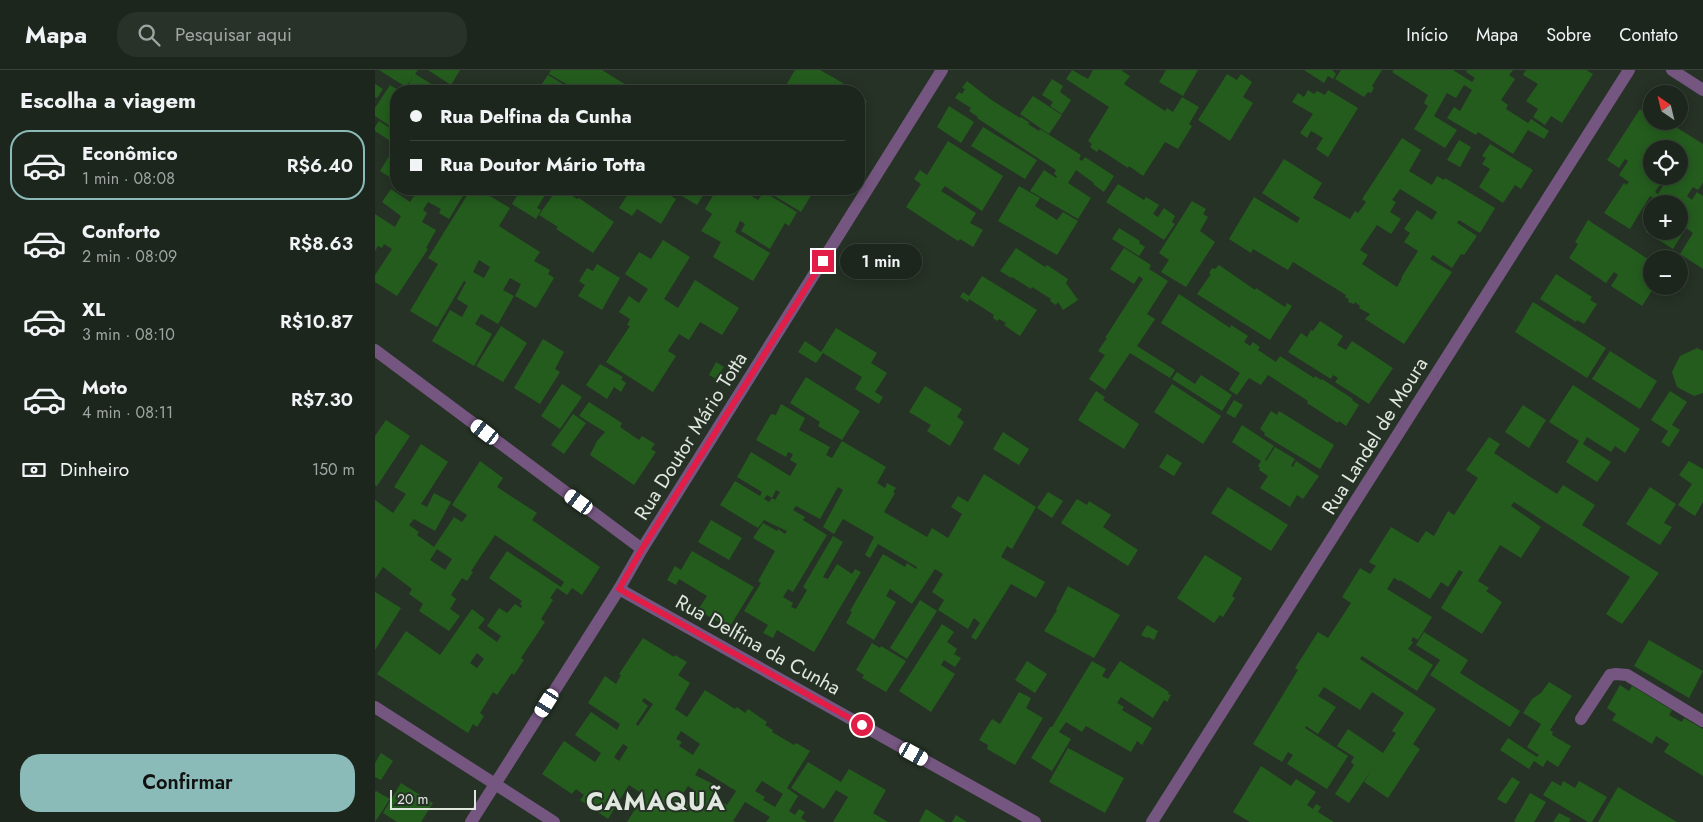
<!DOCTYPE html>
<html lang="pt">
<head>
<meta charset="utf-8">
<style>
  body { margin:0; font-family:Jost,sans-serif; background:#293229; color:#f1f3f6; height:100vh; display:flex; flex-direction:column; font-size:19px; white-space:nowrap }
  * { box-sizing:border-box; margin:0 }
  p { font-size:16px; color:#a0a5a3 }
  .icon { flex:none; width:28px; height:28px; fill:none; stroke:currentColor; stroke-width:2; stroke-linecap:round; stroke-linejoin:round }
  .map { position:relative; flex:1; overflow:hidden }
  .side { display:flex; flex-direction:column; background:#1c261c; width:375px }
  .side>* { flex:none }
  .banner { position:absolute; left:15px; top:15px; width:475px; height:110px; border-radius:20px; box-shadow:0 2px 12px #0003,0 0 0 1px #3a433b; display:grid; align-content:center; height:110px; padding:0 20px; background:#1c261c }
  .needle { width:32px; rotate:325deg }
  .buttons { position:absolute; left:1268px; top:15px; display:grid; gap:10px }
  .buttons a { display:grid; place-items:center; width:45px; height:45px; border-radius:50%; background:#1c261c; box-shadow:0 2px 12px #0003,0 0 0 1px #3a433b; font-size:25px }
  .scale { position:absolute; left:15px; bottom:12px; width:86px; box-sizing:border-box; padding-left:5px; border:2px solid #e0e7df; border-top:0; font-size:14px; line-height:18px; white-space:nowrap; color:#e0e7df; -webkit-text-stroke:4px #263225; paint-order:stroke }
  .end { position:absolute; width:22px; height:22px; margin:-11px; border:6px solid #e11d48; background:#fff; box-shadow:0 0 0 2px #fff }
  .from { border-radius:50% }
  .bubble { position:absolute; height:35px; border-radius:18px; background:#1c261c; box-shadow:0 2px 12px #0003,0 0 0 1px #3a433b; font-size:16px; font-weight:600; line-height:35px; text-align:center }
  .car { position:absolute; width:15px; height:30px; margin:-15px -8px; border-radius:6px; box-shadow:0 0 4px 1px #0007; background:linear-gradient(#fff 24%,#345 0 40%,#fff 0 76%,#345 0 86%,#fff 0) }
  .banner b { display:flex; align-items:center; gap:18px; height:48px; font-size:19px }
  .banner b+b { border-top:1px solid #3a433b }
  .banner i { width:12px; height:12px; background:#f1f3f6 }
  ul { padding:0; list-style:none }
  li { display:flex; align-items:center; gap:15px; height:70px; margin:0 10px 8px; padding:0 10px; border:2px solid transparent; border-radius:20px }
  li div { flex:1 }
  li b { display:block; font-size:19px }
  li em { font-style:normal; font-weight:600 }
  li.active { border-color:#8bbbb9 }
  li>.icon { width:45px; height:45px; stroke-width:1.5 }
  h2 { padding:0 20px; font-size:22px; line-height:60px }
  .pay { display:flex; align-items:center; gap:12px; height:55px; padding:0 20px; font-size:19px }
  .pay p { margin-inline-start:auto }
  .primary-button { display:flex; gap:10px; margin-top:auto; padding:10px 20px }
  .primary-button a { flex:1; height:58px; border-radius:20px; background:#8bbbb9; color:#111; font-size:20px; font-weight:600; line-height:58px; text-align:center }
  header { display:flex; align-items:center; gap:30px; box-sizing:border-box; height:70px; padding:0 25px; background:#1c261c; border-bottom:1px solid #3a433b }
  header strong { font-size:24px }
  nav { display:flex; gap:28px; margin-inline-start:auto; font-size:18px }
  .search { width:350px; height:45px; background:#293229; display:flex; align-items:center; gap:12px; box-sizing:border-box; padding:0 18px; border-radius:20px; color:#a0a5a3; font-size:19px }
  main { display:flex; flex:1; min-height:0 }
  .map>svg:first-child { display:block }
</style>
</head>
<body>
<header>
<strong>Mapa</strong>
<div class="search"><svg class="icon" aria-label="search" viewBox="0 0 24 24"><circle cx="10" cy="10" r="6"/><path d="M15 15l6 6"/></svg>Pesquisar aqui</div>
<nav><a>Início</a><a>Mapa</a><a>Sobre</a><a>Contato</a></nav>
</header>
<main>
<section class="side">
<h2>Escolha a viagem</h2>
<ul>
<li class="active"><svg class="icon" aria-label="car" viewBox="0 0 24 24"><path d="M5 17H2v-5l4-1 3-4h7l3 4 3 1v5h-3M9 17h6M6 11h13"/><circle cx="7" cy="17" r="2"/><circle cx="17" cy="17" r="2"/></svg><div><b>Econômico</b><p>1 min · 08:08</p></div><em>R$6.40</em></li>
<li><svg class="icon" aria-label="car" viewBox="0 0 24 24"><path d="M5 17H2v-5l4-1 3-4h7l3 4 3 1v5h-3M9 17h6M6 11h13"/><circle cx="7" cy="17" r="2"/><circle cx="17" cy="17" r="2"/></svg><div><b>Conforto</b><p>2 min · 08:09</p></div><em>R$8.63</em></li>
<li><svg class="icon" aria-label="car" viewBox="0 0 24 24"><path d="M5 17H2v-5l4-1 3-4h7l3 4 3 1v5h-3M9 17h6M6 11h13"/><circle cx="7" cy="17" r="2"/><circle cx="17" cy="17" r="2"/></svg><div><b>XL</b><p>3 min · 08:10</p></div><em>R$10.87</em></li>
<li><svg class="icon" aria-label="car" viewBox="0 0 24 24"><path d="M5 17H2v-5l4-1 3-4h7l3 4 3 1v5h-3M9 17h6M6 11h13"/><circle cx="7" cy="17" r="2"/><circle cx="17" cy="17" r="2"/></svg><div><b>Moto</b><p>4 min · 08:11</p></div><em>R$7.30</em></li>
</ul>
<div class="pay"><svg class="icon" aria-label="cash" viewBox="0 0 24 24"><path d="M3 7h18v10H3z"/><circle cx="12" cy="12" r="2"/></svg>Dinheiro<p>150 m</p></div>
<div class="primary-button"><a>Confirmar</a></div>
</section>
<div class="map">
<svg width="1328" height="752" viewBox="0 0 1328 752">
  <rect width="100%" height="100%" fill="#263225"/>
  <!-- building -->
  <g fill="#245c1e" fill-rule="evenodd">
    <polygon points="4,0 43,0 40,4 68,21 39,21 32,17 38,7 31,17"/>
    <polygon points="53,0 85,0 76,15"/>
    <polygon points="176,0 227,0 261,21 162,21 173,5 193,17 193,15 174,4"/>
    <polygon points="420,0 445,0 468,13 463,21 418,21 410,17"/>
    <polygon points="697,0 713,9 718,0 748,0 747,1 755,6 749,14 790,41 792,38 798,42 807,27 824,37 814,54 817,56 803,79 790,72 768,106 754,96 753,98 724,79 722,82 715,77 717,74 713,71 734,37 691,9"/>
    <polygon points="791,0 823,0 808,26 784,12"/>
    <polygon points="929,0 957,0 961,4 958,9 953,6 949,13"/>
    <polygon points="966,0 1007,0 997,16 999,18 996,23 993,22 989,27 960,9"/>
    <polygon points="1019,0 1078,0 1097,12 1100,8 1091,2 1092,0 1138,0 1134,5 1140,9 1126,30 1133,35 1131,39 1153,53 1156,49 1174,61 1169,69 1153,60 1138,84 1103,62 1101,65 1072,48 1079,37 1085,41 1097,20 1089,15 1081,28 1072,23 1059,46 1082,60 1070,78 1039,59 1053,36 1049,33 1053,25 1017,2"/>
    <polygon points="1151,0 1211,0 1218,4 1187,53 1176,46 1170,55 1158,47 1163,39 1151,31 1163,14 1148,5"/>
    <polygon points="852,4 862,10 866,4 877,12 868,27 878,33 855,71 823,50"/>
    <polygon points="677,9 688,16 685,22 696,30 687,44 675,36 678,32 667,25"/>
    <polygon points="592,11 615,29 645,48 646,47 655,53 653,54 664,61 665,59 706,85 704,89 707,91 710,87 739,106 729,122 718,114 719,113 701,100 693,113 716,128 703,149 655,121 669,100 681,108 682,106 679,104 681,100 602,48 603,47 594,41 596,38 580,28 584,22 587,24 590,19 587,18"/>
    <polygon points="0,14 8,19 2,28 0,27"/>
    <polygon points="15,15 25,21 21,21 21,60 0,46 0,38"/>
    <polygon points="933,20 939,24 942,21 950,25 953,20 983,38 953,87 941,79 948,68 936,61 932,68 925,63 938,44 917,32 923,23 929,27"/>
    <polygon points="658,26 687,45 674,64 645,44"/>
    <polygon points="484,27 492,31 484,45"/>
    <polygon points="574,36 599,52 586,73 562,57"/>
    <path d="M1265 39 1276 46V51H1298L1296 54 1328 74V113L1323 120 1318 117 1312 126 1317 130 1322 122 1328 126V199L1305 184 1318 163 1311 158 1298 179 1271 162 1276 154V161H1304V134H1288L1275 126 1255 159 1229 143 1249 113 1251 115 1254 112 1244 105 1253 91 1250 89 1244 98 1232 90ZM1276 79H1304V106H1294L1283 124 1280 122 1291 106H1276Z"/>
    <polygon points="4,51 21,62 20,74 0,61 0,57"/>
    <polygon points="608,57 662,90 650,109 596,76"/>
    <path d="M1027 68 1046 80 1034 101 1057 115 1062 106 1069 110 1070 108 1120 138 1105 163 1084 150 1082 153 1102 166 1089 185 1086 184 1077 198 1058 185 1055 189 1077 202 1029 274 990 249 995 244 984 238 985 236 980 232 979 234 973 232 974 229 970 227 971 225 918 192 913 200 878 179 876 183 854 169 879 127 922 153 925 148 887 123 909 89 947 113 938 128 975 149 980 141 983 143 991 132 987 129ZM1025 119 1062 142 1057 150 1042 140 1029 159 1035 163 1029 172 1043 181 1026 208H1027L1022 217 987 194 993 185 985 180 1002 155 1016 164 1026 149 1015 142 1021 132 1017 130Z"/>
    <polygon points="1084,70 1096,77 1085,97 1072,90"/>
    <polygon points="573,71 628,106 607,141 570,116 566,121 601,143 595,153 608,160 598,177 585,169 583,171 531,137 546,114 539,109 545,100 552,105"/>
    <polygon points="1115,74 1158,100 1146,119 1140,115 1128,133 1104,117 1115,99 1107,94 1111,88 1107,86"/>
    <polygon points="21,75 21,111 5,101"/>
    <polygon points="743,114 769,130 771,127 784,135 778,144 783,147 789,138 800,146 797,152 800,154 789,170 731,132"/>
    <polygon points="644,116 665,128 660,136 682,150 688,142 703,151 682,185 623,151"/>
    <polygon points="16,119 35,132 41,123 34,119 92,119 74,149 64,143 66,139 53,132 48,140 52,143 47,152 61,160 51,178 53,179 22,226 0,212 0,205 17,179 9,174 7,178 3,176 0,181 0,144 20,157 26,146 7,132"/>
    <path d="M96 119H103L135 138 124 156 165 182 159 191 175 200 173 204 179 208 161 238 140 226 146 214 135 208 128 220 139 226 123 254 106 244 100 254 117 264 99 296 57 271 75 240 87 247 93 236 82 229 91 212 89 211 62 257 35 241 63 194 53 188ZM104 190 115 197 109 208 98 202Z"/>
    <polygon points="146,119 179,119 176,123 173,120 162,138 166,140 161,149 137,134"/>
    <polygon points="182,119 186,119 202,129 204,128 239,152 218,183 181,159 183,157 164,145"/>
    <polygon points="256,119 284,119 301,129 286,154 262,139 257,146 244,138"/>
    <polygon points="295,119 332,119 322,135"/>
    <polygon points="342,119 365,119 383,130 389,122 422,142 414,156 410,153 395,179 366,161 370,154 365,151 360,162 395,183 378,211 338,187 346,172 326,161 337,144 330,139"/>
    <polygon points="388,119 440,119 426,142"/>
    <polygon points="817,131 831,139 828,144 833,147 825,161 840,172 811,217 786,202 794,190 784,183"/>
    <polygon points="1213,150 1276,191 1276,216 1280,216 1267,236 1236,216 1243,205 1239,202 1231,213 1194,188 1203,174 1200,172"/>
    <polygon points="744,158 765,171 764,173 770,177 764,186 737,169"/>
    <polygon points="288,170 315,187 289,229 303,238 320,210 364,238 347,265 325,252 314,270 304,264 293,281 301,286 278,322 231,292 255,256 252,255 255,249 244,242 254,226 264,233 273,219 250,204 264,182 276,189"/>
    <polygon points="641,178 670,197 672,195 693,209 691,213 703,230 688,240 683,232 681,235 675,231 676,229 657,217 656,219 637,207 636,208 625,201"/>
    <polygon points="749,178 776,195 774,199 793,211 772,244 780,249 762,276 800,300 795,308 755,283 730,320 714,309 730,285 723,281 732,268 730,268 768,209 764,206 759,214 735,199"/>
    <polygon points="222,194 245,208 227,240 203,226 210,215 204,211 212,198 218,201"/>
    <polygon points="844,195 880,220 881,218 910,237 912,233 917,236 895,270 822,224 836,204 834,203 837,198 840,199"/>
    <polygon points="1181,204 1217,227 1215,230 1222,234 1209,254 1202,250 1201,252 1165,229"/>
    <polygon points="607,206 662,240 645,266 629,255 631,253 624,249 622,251 618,248 619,245 594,229 593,232 585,227 588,222 594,226"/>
    <polygon points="804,224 855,258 856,255 873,266 869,272 875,276 878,272 885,277 883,280 901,292 905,286 939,308 940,306 946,310 947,309 978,329 977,330 984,335 971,356 964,351 963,353 932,333 933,331 893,305 886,315 874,308 862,325 854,320 865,303 786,253"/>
    <polygon points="1158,232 1231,278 1212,308 1140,262"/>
    <polygon points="945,251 968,266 962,275 971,280 977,271 1018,298 994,334 960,312 963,308 958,305 956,309 913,282 926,263 932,267 936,260 938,261"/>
    <polygon points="126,256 152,273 128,312 101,296"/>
    <polygon points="461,258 502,283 496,293 512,303 500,322 508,327 504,334 480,319 487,307 448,283 441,293 423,282 430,271 446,282"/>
    <polygon points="168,269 189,282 180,299 185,302 165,334 139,318"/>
    <polygon points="1322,278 1328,281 1328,323 1319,326 1302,317 1297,302 1305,286"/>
    <polygon points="1235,281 1282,311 1265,339 1217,309"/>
    <polygon points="341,292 349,297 341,309 334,305"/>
    <polygon points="225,294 248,307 246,309 251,313 246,322 239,317 232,329 211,315"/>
    <polygon points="802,302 820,314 826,305 857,325 847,341 797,309"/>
    <polygon points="431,307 485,341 467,370 443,356 445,352 415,333"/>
    <polygon points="187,314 207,327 185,359 166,346"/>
    <polygon points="797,314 846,346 828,374 779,342"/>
    <polygon points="1198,315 1265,359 1250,383 1240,376 1236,382 1212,367 1208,374 1236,392 1222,412 1191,392 1204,371 1174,352"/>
    <polygon points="550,316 587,339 582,347 589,352 575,376 552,361 556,355 534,342"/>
    <polygon points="721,321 730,327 728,330 764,354 749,379 703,350"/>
    <polygon points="1295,321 1312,332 1297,355 1305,360 1294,377 1286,372 1293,361 1276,350"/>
    <polygon points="859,330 868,335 860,348 851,343"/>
    <polygon points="214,332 247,353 245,357 264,370 267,366 280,374 276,379 281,382 259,415 215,385 222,371 230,362 204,346"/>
    <path d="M406 334 430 348 424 360 455 377 451 385 457 388 467 371 511 397 502 413 510 418 512 413 521 418 518 422 520 423 509 442 552 467 557 458 573 468 587 444 576 437 583 426 593 432 609 404 661 437 637 479 632 476 626 487 670 512 661 528 636 514 601 570 596 567 605 553 599 548 593 559 563 540 569 530 557 522 568 504 560 499 537 534 515 519 511 526 521 532 499 570 471 553 477 542 475 541 508 484 530 497 532 493 541 499 542 497 503 474 495 488 490 485 499 467 468 449 459 464 448 457 468 420 463 417 445 449 421 436 418 440 430 447 428 450 452 465 418 522 413 519 408 527 418 533 416 537 421 539 432 520 428 517 458 466 468 472 448 507 453 509 462 494 477 504 480 499 486 502 439 582 402 560 398 568 388 563 393 555 369 541 386 513 383 511 400 481 378 468 388 453 402 461 403 459 410 464 412 461 389 450 383 458 345 435 360 411 385 426 387 422 362 407 376 382 415 406 422 394 415 390 418 384 413 382 411 387 381 370 396 344 401 345ZM401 420 405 422 400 430 397 428 394 432 389 429 392 425 397 428Z"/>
    <polygon points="1148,335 1171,350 1154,378 1130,362"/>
    <polygon points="896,341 902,345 904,341 959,375 945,399 889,365 890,363 885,359"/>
    <polygon points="198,344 211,353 189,384 176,375"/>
    <polygon points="11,350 35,366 2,416 0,415 0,366"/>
    <polygon points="867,355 899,376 890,390 891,391 900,377 920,389 916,396 918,397 921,391 944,406 928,429 922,425 915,437 885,418 893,406 884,400 885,398 883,396 886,391 857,372"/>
    <polygon points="628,362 654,379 644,395 618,379"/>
    <polygon points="1114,367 1125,374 1119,383 1160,410 1182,424 1188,415 1220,435 1207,455 1284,503 1247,554 1231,544 1255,507 1139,432 1136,436 1166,457 1146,488 1125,475 1103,511 1114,518 1111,521 1127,532 1107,564 1066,538 1088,502 1084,500 1073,517 1066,512 1055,529 1025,510 1024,511 1019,508 1012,519 1057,547 1043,570 1038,567 1036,571 1038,572 1033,579 1058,595 1042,621 987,586 985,589 1061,639 1038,674 1045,679 1013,728 989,712 997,699 974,733 960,724 979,695 976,692 979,687 962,676 973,659 1008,683 1021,663 1017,661 1029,643 997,622 985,640 949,617 943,626 961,637 943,664 931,656 930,658 973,686 952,719 912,694 918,685 913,682 907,692 878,674 923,600 920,598 943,562 953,568 976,533 967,527 985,498 995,504 1001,496 994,492 1016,457 1043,473 1051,461 1059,466 1073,441 1079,445 1103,408 1091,400"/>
    <path d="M46 374 73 392 46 434 52 437 59 423 76 432 60 461 39 449 34 455 44 462 42 465 59 477 79 447 87 452 92 445 77 435 105 391 128 408 122 417 162 443 157 450 225 497 207 525 197 518 192 525 182 518 175 528 178 530 166 549 170 552 146 588 149 590 139 605 137 603 122 625 118 622 105 643 109 646 102 657 98 654 93 663 2 604 31 561 65 585 97 539 110 549 103 558 122 572 126 566 112 556 124 538 132 543 140 534 146 538 147 536 145 534 147 531 114 508 132 481 186 517 189 512 120 465 96 501 98 502 92 511 87 508 76 525 81 529 75 539 85 546 74 561 44 541 48 534 34 524 37 519 8 497 0 509V430L18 443 31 424 19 417ZM62 479 77 489 70 500 55 490ZM102 583 109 589 102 598 95 593Z"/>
    <polygon points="792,384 807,393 799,406 784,397"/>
    <polygon points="1314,391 1328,399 1328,432 1320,446 1303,435 1317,414 1304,405"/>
    <polygon points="853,417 913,455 896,481 836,443"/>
    <polygon points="1275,417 1301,434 1289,453 1297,457 1285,475 1251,454"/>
    <polygon points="673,422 688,431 677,448 662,438"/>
    <polygon points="702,429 712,435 714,431 736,445 728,457 763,480 753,496 686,453"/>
    <polygon points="336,450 367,468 354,490 323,472"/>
    <polygon points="317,481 379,517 354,558 323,540 332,526 304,509 301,515 292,510 300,496 306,500"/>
    <polygon points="830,485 867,508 857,526 860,528 848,547 845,545 839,553 802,528"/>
    <polygon points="693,516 745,545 719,588 669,561 682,540 681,539"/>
    <polygon points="0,522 26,538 0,580"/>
    <polygon points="545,530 562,541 532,589 515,578"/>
    <polygon points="567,554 579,562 572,572 582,579 579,584 586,588 580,597 569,590 566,595 580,604 556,642 524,621"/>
    <polygon points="772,555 783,561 779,570 773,567 772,568 766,565"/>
    <polygon points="1049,562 1093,590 1085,603 1145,641 1135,657 1055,605 1065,590 1041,575"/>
    <path d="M268 568 299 587 300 585 312 592 303 605 315 613 300 639 312 647 330 620 360 639 362 637 370 643 373 639 392 652 390 655 398 660 397 662 419 675 421 673 435 681 412 718 423 726 414 741 420 745 424 739 430 742 426 748 432 752H391L395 747 370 732 358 751 361 752H252L269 725 254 715 233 749 205 730 209 725 201 719 197 724 167 704 189 671 220 692 226 683 200 665 216 642 242 660 245 654 213 633 230 606 241 614 246 605 244 604ZM269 628 278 634 263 656 261 654 273 636 267 631ZM306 661 325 674 318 685 304 676 307 672 301 669ZM248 674 253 677 244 691 239 687ZM324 698 361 721 352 735 340 728 346 718 320 705ZM387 711 408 724 400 737 388 730 390 727 380 721ZM313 716 319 720 307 739 301 735Z"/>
    <polygon points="1274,570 1328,601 1314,628 1259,596"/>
    <polygon points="497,573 505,578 506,576 531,591 511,622 487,608 489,605 481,600"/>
    <polygon points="652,591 672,604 660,623 640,610"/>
    <polygon points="717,591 731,599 727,606 733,609 745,591 794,622 793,624 796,625 792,632 789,630 778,648 746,627 742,633 749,637 747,640 777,658 767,675 762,671 756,682 711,656 707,662 691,652 684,662 696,669 677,701 656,688 675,657 677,657"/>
    <polygon points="1174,612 1197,626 1175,660 1178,662 1177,665 1196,676 1183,697 1172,690 1168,697 1159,691 1154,699 1125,680 1133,668 1162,687 1164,685 1152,677 1166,654 1148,643 1157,629 1166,623"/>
    <polygon points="1245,615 1254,621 1257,616 1297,640 1294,645 1307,652 1309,648 1328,659 1328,706 1289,682 1294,674 1281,666 1277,674 1237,650 1241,644 1232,638"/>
    <polygon points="644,622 656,628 651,638 668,648 640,695 612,679 613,675 604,670 617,649 625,654"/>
    <polygon points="693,678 749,708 730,743 674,712"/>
    <polygon points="6,683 18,691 6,710 0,707 0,693"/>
    <polygon points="433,692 466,712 474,699 511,720 498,743 513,752 458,752 473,727 461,720 449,739 416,718"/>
    <polygon points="886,696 916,716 921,709 941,722 932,735 938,739 941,734 946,737 943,742 959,752 875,752 858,742"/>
    <polygon points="1137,707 1145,712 1131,734 1122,729"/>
    <polygon points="1177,711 1186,716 1188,711 1200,718 1204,711 1232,727 1217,752 1213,752 1168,725"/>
    <polygon points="26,713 58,733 46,752 22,752 8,743"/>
    <polygon points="1243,717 1302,752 1223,752"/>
    <polygon points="1,721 15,729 0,752 0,722"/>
    <polygon points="1155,723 1171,732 1159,752 1141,752 1139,751"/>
    <polygon points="551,739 571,752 544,752"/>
    <polygon points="1184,743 1196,749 1194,752 1178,752"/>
    <polygon points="581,745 592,752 577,752"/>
  </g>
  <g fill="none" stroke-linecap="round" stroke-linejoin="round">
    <!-- minor -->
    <g stroke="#755681" stroke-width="12">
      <polyline points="1297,0 1328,20"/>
      <polyline points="0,280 267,479"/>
      <polyline points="244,519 660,752"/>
      <polyline points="0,637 179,752"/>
      <polyline points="1206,649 1235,605 1241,604 1252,605 1328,651"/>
      <polyline points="96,752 244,519 267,479 567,0"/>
      <polyline points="777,752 1254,0"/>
    </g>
  </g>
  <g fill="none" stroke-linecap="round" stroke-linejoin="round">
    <!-- route -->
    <polyline stroke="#e11d48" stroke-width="6" points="448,191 267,479 244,519 487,655"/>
  </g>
  <g text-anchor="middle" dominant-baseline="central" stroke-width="4" stroke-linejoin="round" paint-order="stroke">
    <!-- street labels -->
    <g font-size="20" fill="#e0e7df" stroke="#263225">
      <text transform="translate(316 366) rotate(-58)">Rua Doutor Mário Totta</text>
      <text transform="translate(1000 366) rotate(-58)">Rua Landel de Moura</text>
      <text transform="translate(383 575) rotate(29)">Rua Delfina da Cunha</text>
    </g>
    <!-- district labels -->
    <g font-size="25" font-weight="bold" letter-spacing="1" fill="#e0e7df" stroke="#263225">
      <text x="281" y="731">CAMAQUÃ</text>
    </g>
  </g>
</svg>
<div class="buttons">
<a><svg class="needle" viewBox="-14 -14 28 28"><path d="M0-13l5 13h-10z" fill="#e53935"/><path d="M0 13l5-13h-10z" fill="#a0a5a3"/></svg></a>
<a><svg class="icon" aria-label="locate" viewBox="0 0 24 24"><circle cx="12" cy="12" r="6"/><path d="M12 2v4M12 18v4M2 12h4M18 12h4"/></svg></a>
<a>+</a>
<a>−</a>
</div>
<div class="scale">20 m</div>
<i class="end from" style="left:487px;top:655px"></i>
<i class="end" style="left:448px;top:191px"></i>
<div class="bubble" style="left:465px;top:174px;width:82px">1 min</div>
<i class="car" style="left:110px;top:362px;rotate:307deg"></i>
<i class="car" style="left:204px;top:432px;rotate:306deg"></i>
<i class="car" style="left:172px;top:633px;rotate:212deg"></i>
<i class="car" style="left:539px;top:684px;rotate:119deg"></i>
<div class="banner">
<b><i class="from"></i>Rua Delfina da Cunha</b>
<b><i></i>Rua Doutor Mário Totta</b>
</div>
</div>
</main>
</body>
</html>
